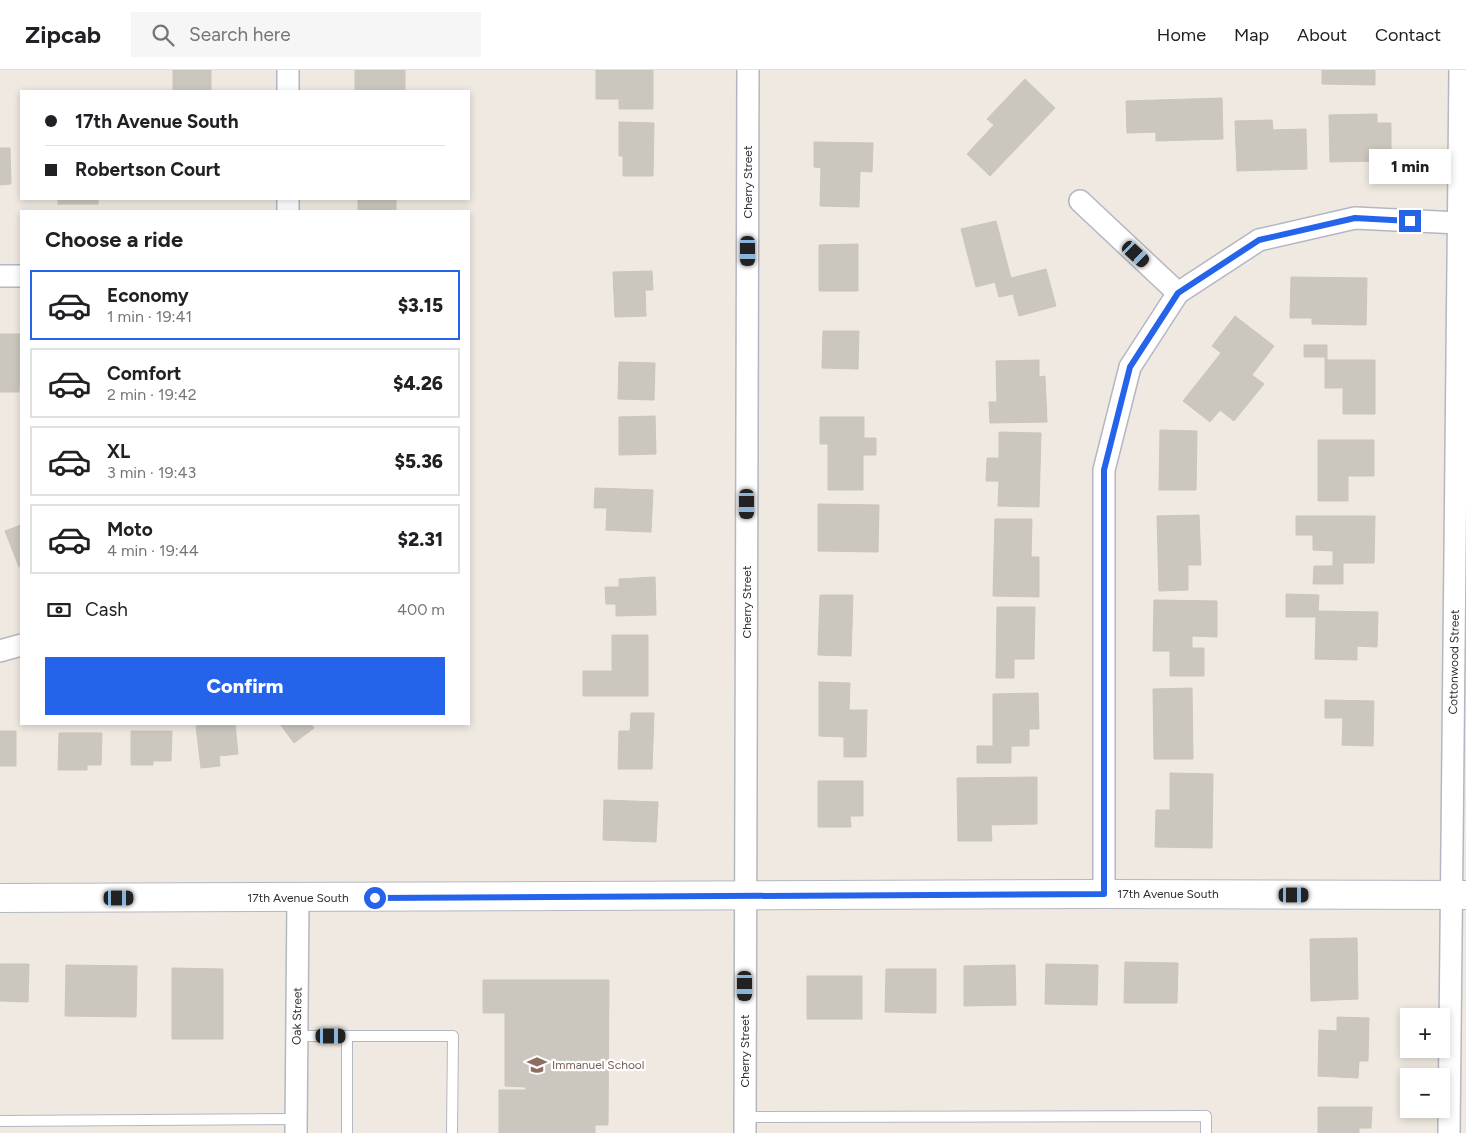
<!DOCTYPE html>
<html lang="en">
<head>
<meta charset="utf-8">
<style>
  body { margin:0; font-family:Figtree,sans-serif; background:#f6f6f6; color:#202124; height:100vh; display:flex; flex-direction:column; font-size:19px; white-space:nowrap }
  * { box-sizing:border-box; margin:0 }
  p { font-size:16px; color:#757577 }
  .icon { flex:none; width:28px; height:28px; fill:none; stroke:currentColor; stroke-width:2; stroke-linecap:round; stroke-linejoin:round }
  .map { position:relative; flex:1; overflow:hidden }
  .drawer { position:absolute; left:20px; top:140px; width:450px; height:515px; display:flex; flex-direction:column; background:#fff; border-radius:0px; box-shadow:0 2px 8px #0003 }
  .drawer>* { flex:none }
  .hud { position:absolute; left:20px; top:20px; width:450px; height:110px; border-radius:0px; box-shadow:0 2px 8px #0003; display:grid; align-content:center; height:110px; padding:0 25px; background:#fff }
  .fabs { position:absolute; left:1400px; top:938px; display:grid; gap:10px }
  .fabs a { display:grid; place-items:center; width:50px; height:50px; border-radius:0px; background:#fff; box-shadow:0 2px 8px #0003; font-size:25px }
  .end { position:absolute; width:22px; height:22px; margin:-11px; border:6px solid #2563eb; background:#fff; box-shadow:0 0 0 2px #fff }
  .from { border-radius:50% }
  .bubble { position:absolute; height:35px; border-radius:0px; background:#fff; box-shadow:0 2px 8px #0003; font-size:16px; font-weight:800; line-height:35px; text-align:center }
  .car { position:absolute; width:15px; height:30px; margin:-15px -8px; border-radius:6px; box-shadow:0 0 4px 1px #0007; background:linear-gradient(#222 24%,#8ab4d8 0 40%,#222 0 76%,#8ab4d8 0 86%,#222 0) }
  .hud b { display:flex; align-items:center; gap:18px; height:48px; font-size:19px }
  .hud b+b { border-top:1px solid #e0e0e0 }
  .hud i { width:12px; height:12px; background:#202124 }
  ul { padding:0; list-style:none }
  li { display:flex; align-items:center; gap:15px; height:70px; margin:0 10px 8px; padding:0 15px; border:2px solid #e0e0e0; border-radius:0px }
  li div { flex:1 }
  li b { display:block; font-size:19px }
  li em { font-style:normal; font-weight:800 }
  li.on { border-color:#2563eb }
  li>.icon { width:45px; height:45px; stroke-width:1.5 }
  h2 { padding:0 25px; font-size:22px; line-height:60px }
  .pay { display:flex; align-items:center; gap:12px; height:55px; padding:0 25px; font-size:19px }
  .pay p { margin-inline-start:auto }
  .cta { display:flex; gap:10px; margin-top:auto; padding:10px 25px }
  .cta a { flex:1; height:58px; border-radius:0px; background:#2563eb; color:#fff; font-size:20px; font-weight:800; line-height:58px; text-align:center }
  header { display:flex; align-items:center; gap:30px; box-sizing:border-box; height:70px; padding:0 25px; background:#fff; border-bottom:1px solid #e0e0e0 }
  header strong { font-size:24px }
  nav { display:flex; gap:28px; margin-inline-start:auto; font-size:18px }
  .search { width:350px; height:45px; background:#f6f6f6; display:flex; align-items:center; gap:12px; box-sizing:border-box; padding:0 18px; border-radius:0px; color:#757577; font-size:19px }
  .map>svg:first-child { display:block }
</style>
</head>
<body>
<header>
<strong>Zipcab</strong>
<div class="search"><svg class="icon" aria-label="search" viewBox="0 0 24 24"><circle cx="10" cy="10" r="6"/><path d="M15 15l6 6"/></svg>Search here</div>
<nav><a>Home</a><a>Map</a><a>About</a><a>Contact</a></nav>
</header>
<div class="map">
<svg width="1466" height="1063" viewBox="0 0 1466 1063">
  <rect width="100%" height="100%" fill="#efe9e1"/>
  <!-- building -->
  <g fill="#cbc7bf" stroke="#cbc5ba">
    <rect x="173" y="0" width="38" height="21"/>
    <rect x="355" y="0" width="50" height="21"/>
    <polygon points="596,0 653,0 653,39 619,39 619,29 596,29"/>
    <polygon points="1322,0 1375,0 1375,15 1322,14"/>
    <polygon points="1025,9 1055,38 990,106 967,84 994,55 987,49"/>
    <polygon points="1222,28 1223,69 1156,71 1156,62 1127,63 1126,31"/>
    <polygon points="1377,44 1377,53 1391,53 1391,79 1378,79 1378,91 1330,92 1329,45"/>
    <polygon points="1272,50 1273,60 1306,59 1307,99 1237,101 1235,51"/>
    <polygon points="619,52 654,53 653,106 623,106 623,86 619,86"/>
    <polygon points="814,72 873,73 872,102 860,101 859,137 820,136 821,98 814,97"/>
    <polygon points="0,78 10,78 11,114 0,115"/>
    <rect x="58" y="129" width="40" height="5"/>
    <rect x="358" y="129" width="38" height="12"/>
    <polygon points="996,151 1011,208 1046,199 1056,236 1019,246 1013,224 999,227 995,212 976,217 961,159"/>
    <polygon points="858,174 858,221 819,221 819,175"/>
    <polygon points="652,201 653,220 645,220 646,246 615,247 613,202"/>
    <polygon points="1291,207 1367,208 1366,255 1312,254 1312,248 1290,248"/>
    <polygon points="1235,246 1274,276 1252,305 1264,314 1234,351 1220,340 1210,352 1183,331 1221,283 1212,276"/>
    <polygon points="823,261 859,261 858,299 822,298"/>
    <polygon points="0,264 21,264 21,316 19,316 19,322 0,322"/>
    <polygon points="1304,275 1327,275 1327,290 1375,290 1375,344 1343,344 1343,318 1325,318 1325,287 1304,287"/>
    <polygon points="1039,290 1039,307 1045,306 1047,352 990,353 989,332 997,332 996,291"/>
    <polygon points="619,292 655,293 654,330 618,329"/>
    <polygon points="655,346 656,384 619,385 619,347"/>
    <polygon points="820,347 864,347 864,368 876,368 876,385 863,385 863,420 828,420 828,374 820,374"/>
    <polygon points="1160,360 1197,361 1196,420 1159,420"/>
    <polygon points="999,362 1041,363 1039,437 998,436 999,411 986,411 987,388 999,388"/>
    <polygon points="1318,370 1374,370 1374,406 1348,406 1348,431 1318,431"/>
    <polygon points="595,418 653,420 651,462 606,460 607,438 594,438"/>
    <polygon points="818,434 879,435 878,482 818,481"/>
    <polygon points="1199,445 1201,495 1188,495 1188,520 1159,521 1157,446"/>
    <polygon points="1296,446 1375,446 1374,493 1343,493 1343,514 1313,514 1314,496 1333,496 1333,481 1313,480 1313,465 1296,465"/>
    <polygon points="995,449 1032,449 1031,487 1039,487 1039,527 993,526"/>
    <polygon points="21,455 21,496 19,497 5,461"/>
    <polygon points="655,507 656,545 616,546 616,534 606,534 605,517 619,517 619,509"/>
    <polygon points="1286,524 1319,525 1318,541 1378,542 1377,577 1357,576 1357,590 1315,589 1316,547 1286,547"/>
    <polygon points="820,525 853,525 851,586 818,585"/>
    <polygon points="1154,530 1217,531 1217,567 1192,566 1192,578 1204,578 1204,606 1170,606 1170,581 1153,581"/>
    <polygon points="997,537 1035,537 1034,589 1014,589 1014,608 996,608"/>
    <polygon points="612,565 648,565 648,626 583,626 583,601 612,601"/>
    <polygon points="819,612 850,613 849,640 867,640 866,687 844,687 844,667 819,666"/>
    <polygon points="1192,618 1193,689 1154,689 1153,619"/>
    <polygon points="1038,623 1039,659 1029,659 1029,676 1011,676 1011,693 977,693 977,676 993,676 993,624"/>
    <polygon points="1325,630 1374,631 1373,676 1342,675 1343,648 1325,648"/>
    <polygon points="631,643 654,643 652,699 618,699 619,661 630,661"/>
    <polygon points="217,654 235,654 238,684 219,686 220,696 201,698 196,656"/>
    <polygon points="280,654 311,654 314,658 294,673"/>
    <rect x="0" y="661" width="16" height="35"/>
    <polygon points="131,661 172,661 171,691 153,691 153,695 131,695"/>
    <polygon points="59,663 102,663 101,695 87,695 87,700 58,700"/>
    <polygon points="1170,703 1213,704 1212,778 1155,777 1156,740 1170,740"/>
    <polygon points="1037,707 1037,754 991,755 992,771 958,771 957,708"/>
    <polygon points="818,711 863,711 863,746 850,746 851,757 818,757"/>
    <polygon points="604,730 658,732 656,772 603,770"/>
    <polygon points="1357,868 1358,929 1311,931 1310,869"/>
    <polygon points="1125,892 1178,893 1177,933 1124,933"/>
    <polygon points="0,894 29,894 28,932 0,931"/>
    <polygon points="1046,894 1098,895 1097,935 1045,934"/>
    <polygon points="66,895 137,896 136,947 65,946"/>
    <polygon points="1015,895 1016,935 964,936 964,896"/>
    <polygon points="172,898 223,899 223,969 172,969"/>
    <polygon points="886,899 936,899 936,943 885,942"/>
    <rect x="807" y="906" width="55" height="43"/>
    <polygon points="483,910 609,910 608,1055 595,1055 595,1063 499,1063 499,1020 526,1020 526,1017 505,1016 505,943 483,943"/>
    <polygon points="1337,947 1369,948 1368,991 1359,991 1358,1008 1318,1006 1319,960 1337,961"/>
    <polygon points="1318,1037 1372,1037 1371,1058 1359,1058 1359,1063 1318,1063"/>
  </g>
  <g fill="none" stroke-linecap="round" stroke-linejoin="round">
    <defs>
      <g id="lane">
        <polyline points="297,966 453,966 452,1063"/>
        <polyline points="745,1047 1206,1046 1206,1063"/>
        <polyline points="0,1051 296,1049"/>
        <polyline points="347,1063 347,966"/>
      </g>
      <g id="street">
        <polyline points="288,21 288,0"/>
        <polyline points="1080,131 1178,223 1259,170 1355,148 1459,153"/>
        <polyline points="288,141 288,129"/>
        <polyline points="0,206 21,206"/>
        <polyline points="0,581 21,575"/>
        <polyline points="1104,824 1104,400 1130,297 1178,223"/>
        <polyline points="296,1063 298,828"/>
        <polyline points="745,1063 748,0"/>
        <polyline points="1449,1063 1460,0"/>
      </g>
      <polyline id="secondary" points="0,828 1104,824 1466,825"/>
    </defs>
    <!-- lane casing -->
    <use href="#lane" stroke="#b4b7c1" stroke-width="12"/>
    <!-- street casing -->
    <use href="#street" stroke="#b4b7c1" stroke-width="24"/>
    <!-- secondary casing -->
    <use href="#secondary" stroke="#b4b7c1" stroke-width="30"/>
    <!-- lane -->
    <use href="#lane" stroke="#fff" stroke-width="10"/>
    <!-- street -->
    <use href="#street" stroke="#fff" stroke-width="21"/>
    <!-- secondary -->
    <use href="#secondary" stroke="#fff" stroke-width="28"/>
  </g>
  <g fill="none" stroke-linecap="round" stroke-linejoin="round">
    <!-- route -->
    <polyline stroke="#2563eb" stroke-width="6" points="375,828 1104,824 1104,400 1130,297 1178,223 1259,170 1355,148 1410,151"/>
  </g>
  <!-- icons -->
  <defs>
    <symbol id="school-bare" viewBox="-9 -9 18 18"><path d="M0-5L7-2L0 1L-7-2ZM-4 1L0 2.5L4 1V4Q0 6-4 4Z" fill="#8d6e63" stroke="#fff" stroke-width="2.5" paint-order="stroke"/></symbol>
  </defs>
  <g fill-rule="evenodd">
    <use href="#school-bare" x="523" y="981" width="28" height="28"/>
  </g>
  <g text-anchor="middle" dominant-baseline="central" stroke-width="4.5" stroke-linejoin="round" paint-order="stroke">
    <!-- street labels -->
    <g font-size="12" fill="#2e2e2e" stroke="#fff">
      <text transform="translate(748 112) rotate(-90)">Cherry Street</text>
      <text transform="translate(747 532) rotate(-90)">Cherry Street</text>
      <text transform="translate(1454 592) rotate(-89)">Cottonwood Street</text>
      <text x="1168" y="824">17th Avenue South</text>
      <text x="298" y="828">17th Avenue South</text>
      <text transform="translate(297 946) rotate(-89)">Oak Street</text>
      <text transform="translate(745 981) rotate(-90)">Cherry Street</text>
    </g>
    <!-- education labels -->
    <g font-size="12" fill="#785e54" stroke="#fff" text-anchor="start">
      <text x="552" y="995">Immanuel School</text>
    </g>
  </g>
</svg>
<div class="fabs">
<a>+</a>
<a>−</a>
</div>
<i class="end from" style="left:375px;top:828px"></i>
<i class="end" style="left:1410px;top:151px"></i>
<div class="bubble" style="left:1369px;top:79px;width:82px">1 min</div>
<i class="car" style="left:748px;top:181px;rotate:180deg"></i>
<i class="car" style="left:1136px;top:184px;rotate:133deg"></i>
<i class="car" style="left:747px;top:434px;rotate:180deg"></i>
<i class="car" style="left:1294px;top:825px;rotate:90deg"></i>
<i class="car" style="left:119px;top:828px;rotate:90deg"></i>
<i class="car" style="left:745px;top:916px;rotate:180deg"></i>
<i class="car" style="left:331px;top:966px;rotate:90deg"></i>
<div class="hud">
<b><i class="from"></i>17th Avenue South</b>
<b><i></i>Robertson Court</b>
</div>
<section class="drawer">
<h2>Choose a ride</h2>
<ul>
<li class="on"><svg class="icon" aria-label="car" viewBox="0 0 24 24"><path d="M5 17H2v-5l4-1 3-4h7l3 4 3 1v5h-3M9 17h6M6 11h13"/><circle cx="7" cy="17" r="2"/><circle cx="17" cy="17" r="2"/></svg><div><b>Economy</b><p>1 min · 19:41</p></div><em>$3.15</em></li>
<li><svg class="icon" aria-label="car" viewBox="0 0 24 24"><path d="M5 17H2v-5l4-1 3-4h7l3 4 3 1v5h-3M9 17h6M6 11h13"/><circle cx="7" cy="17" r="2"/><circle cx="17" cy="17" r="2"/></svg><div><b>Comfort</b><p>2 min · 19:42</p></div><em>$4.26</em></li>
<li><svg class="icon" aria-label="car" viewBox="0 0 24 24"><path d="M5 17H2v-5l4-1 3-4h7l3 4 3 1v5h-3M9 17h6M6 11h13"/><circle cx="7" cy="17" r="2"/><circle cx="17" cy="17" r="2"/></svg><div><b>XL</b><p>3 min · 19:43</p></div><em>$5.36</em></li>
<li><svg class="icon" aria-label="car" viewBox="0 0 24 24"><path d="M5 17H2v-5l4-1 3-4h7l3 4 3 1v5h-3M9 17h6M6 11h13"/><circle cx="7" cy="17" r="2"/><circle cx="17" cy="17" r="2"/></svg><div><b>Moto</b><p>4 min · 19:44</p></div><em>$2.31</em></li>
</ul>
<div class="pay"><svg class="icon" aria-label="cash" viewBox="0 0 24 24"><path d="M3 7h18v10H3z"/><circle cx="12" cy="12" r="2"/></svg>Cash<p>400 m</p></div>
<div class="cta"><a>Confirm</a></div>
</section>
</div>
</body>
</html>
